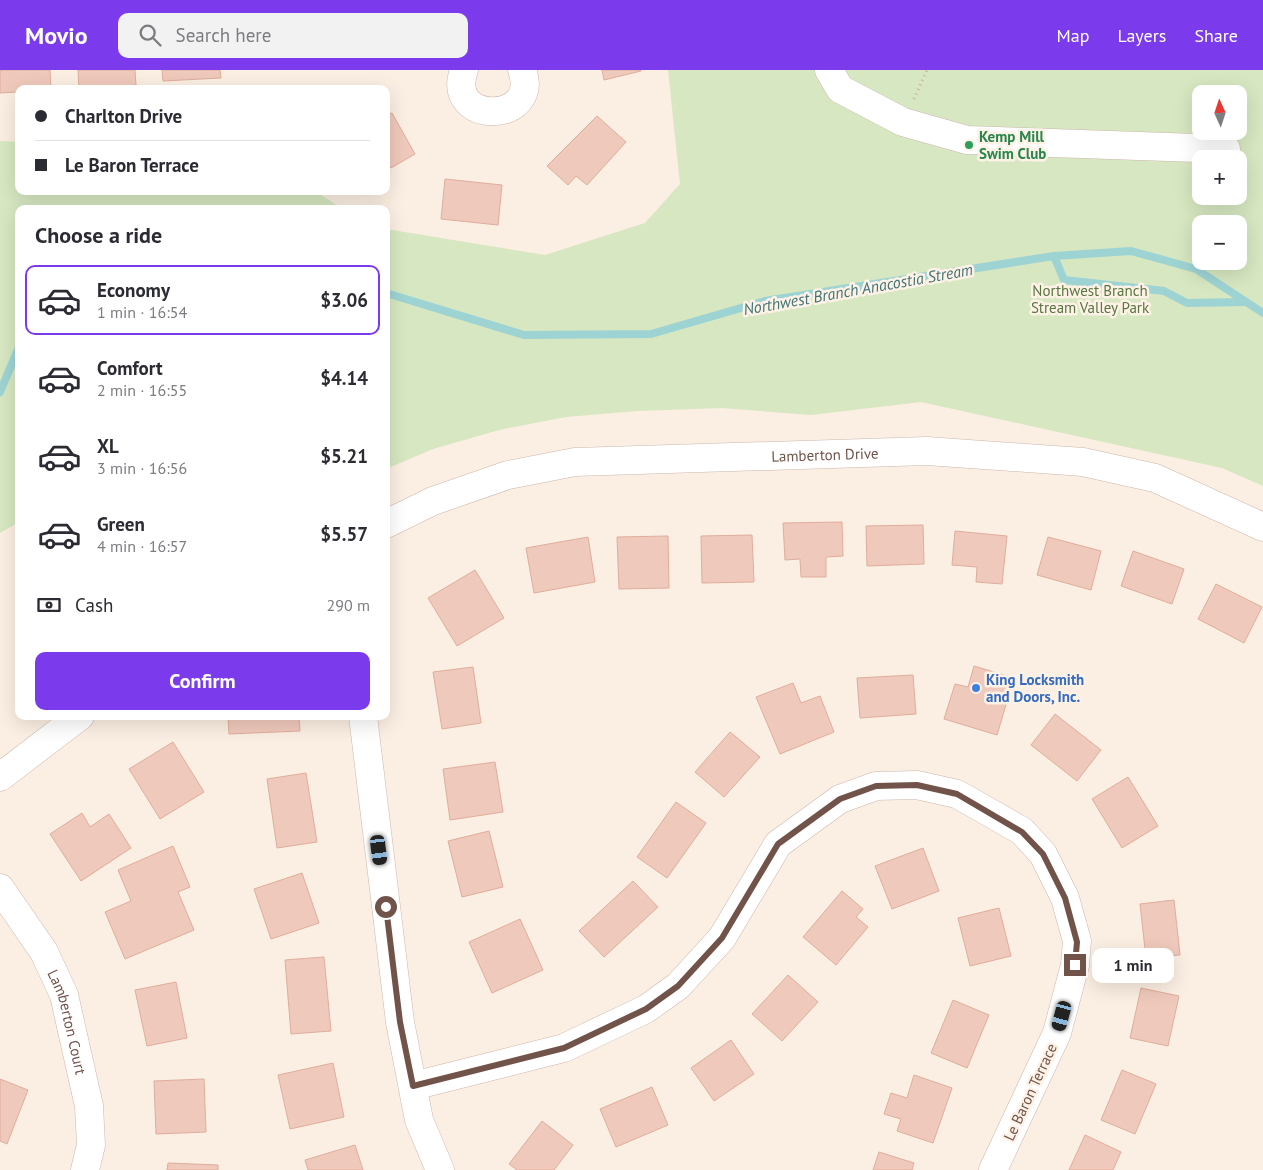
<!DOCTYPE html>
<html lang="en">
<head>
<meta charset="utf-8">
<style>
  body { margin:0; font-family:"PT Sans",sans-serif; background:#f2f2f3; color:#2b2b33; height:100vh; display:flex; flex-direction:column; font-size:19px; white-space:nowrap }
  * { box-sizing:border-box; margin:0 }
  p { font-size:16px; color:#7c7c81 }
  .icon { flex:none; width:28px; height:28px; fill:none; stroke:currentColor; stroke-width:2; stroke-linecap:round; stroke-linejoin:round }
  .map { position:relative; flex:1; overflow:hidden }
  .drawer { position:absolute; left:15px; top:135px; width:375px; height:515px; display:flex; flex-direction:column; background:#fff; border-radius:10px; box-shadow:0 5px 20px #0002 }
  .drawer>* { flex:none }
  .top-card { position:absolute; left:15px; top:15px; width:375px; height:110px; border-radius:10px; box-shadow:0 5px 20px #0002; display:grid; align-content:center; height:110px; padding:0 20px; background:#fff }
  .needle { width:32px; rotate:357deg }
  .buttons { position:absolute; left:1192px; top:15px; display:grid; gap:10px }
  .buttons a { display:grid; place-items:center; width:55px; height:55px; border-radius:10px; background:#fff; box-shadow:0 5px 20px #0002; font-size:25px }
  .end { position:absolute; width:22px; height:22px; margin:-11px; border:6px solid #71534a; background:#fff; box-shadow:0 0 0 2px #fff }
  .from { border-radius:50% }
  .bubble { position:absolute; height:35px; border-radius:10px; background:#fff; box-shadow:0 5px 20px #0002; font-size:16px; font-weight:800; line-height:35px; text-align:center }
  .car { position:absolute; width:15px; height:30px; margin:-15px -8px; border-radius:6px; box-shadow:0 0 4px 1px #0007; background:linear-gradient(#222 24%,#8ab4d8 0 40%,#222 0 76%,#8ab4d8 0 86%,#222 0) }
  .top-card b { display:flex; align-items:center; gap:18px; height:48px; font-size:19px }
  .top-card b+b { border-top:1px solid #e1e1e2 }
  .top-card i { width:12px; height:12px; background:#2b2b33 }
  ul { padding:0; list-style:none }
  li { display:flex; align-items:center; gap:15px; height:70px; margin:0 10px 8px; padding:0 10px; border:2px solid transparent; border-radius:10px }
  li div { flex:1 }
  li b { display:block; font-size:19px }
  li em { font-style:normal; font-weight:800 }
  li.active { border-color:#7c3aed }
  li>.icon { width:45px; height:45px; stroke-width:1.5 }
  h2 { padding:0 20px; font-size:22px; line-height:60px }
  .pay { display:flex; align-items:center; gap:12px; height:55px; padding:0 20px; font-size:19px }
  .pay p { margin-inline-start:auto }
  .primary-button { display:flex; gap:10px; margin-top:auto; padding:10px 20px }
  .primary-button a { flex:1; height:58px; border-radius:10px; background:#7c3aed; color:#fff; font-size:20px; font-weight:800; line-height:58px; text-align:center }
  header { display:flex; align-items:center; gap:30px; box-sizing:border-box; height:70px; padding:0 25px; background:#7c3aed; color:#fff }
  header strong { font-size:24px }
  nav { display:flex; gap:28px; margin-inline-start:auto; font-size:18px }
  .search { width:350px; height:45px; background:#f2f2f3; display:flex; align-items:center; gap:12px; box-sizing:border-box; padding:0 18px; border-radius:10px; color:#7c7c81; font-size:19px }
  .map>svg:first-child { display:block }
</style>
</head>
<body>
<header>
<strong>Movio</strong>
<div class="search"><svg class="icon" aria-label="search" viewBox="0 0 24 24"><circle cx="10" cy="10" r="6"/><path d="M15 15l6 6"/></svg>Search here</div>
<nav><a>Map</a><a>Layers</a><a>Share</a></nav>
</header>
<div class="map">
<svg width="1263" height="1100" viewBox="0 0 1263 1100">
  <rect width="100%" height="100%" fill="#fbeee2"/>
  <!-- green -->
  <g fill="#d6e7c1" fill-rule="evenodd">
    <path d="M668 0H1263V416L1222 398 921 332 811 345 722 338 637 341 566 347 499 360 433 379 386 399V159L545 185 645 153 680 114ZM1201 24H1239V61H1201ZM1201 89H1239V126H1201ZM1201 154H1239V191H1201Z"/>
    <polygon points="0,71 19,72 19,121 315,121 343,139 19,139 19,452 0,463"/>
  </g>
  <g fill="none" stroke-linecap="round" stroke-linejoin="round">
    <!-- stream -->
    <g stroke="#9ed3d4" stroke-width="8">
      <polyline points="1054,186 1064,210 1164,221 1187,233 1245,232"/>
      <polyline points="386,223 524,265 651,264 765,231 1054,186 1131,181 1196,199 1263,243"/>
      <polyline points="0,322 19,277"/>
    </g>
  </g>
  <!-- building -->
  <g fill="#efc9bb" stroke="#e0ad9c">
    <polygon points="0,0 50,0 51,19 19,19 19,22 0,23"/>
    <polygon points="78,0 135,0 136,15 79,19"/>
    <polygon points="162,0 220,0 221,8 163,11"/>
    <polygon points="602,0 641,0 641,1 604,10"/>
    <polygon points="386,40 389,44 392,43 415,84 391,98 386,90"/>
    <polygon points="597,46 626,72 587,115 576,106 568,115 547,96"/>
    <polygon points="445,109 502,115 498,155 441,149"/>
    <polygon points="842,452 843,486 826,487 826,507 801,507 800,489 785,490 783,453"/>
    <polygon points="923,455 924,494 867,496 866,456"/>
    <polygon points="955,461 1007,466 1002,514 976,512 977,497 952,495"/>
    <polygon points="752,465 754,512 702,513 701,466"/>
    <polygon points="668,466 669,518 619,519 617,467"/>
    <polygon points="588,467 595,512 534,523 526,478"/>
    <polygon points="1048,467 1101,481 1091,520 1037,505"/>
    <polygon points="1133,481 1184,499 1172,534 1121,516"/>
    <polygon points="475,500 504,548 457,576 428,528"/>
    <polygon points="1216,514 1262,537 1244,573 1198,549"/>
    <polygon points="974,596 1014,608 997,665 944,649 955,614 968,617"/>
    <polygon points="473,597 481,653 442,659 433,602"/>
    <polygon points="913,605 916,644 860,648 857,608"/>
    <polygon points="793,613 801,633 820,626 834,662 780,684 756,627"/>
    <polygon points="1055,644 1101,680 1077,711 1031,675"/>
    <polygon points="228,646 299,646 300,661 229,664"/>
    <polygon points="730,662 760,687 724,727 695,702"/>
    <polygon points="173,672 204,722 160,749 129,699"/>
    <polygon points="495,692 503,742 450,750 443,699"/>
    <polygon points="306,703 317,772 277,778 267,709"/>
    <polygon points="1128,707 1158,756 1122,778 1092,729"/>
    <polygon points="676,732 706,753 667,808 637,787"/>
    <polygon points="82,743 90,757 109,744 131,778 81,811 50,764"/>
    <polygon points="489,761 503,817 462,827 448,771"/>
    <polygon points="173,776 190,817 178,822 194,860 125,889 105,842 131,831 118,800"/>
    <polygon points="923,778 939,821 892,839 875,796"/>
    <polygon points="302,803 319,853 271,869 254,819"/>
    <polygon points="633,811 658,837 604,887 579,861"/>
    <polygon points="842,821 863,839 856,847 868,857 836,895 803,867"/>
    <polygon points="1174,830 1180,885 1146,888 1140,834"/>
    <polygon points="999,838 1011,886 970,896 958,848"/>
    <polygon points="520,849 543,900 492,923 469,872"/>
    <polygon points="324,887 331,961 291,964 285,890"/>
    <polygon points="788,905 818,932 782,971 752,944"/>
    <polygon points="176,912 187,968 147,976 135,920"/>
    <polygon points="1141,918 1179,926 1168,976 1130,968"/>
    <polygon points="953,930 989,945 967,998 931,983"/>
    <polygon points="731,970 754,1004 714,1031 691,998"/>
    <polygon points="333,993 344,1047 290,1059 278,1005"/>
    <polygon points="1122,1000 1156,1014 1135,1064 1101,1050"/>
    <polygon points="914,1005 952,1018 933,1073 897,1061 901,1049 884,1044 891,1023 907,1028"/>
    <polygon points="0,1009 28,1020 7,1074 0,1071"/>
    <polygon points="204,1009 206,1062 156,1064 154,1011"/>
    <polygon points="652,1017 668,1055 616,1077 600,1039"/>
    <polygon points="542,1051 573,1075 554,1100 517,1100 509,1094"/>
    <polygon points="1085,1065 1121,1082 1113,1100 1069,1100"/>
    <polygon points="355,1075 363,1100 308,1100 305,1090"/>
    <polygon points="879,1082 914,1093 912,1100 873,1100"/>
    <polygon points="168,1093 218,1095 218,1100 167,1100"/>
  </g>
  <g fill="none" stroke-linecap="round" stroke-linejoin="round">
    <defs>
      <g id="minor">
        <path d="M464 0C444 56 542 54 522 0"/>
        <polyline points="829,0 840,19 903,52 967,70 1226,79"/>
        <path id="s1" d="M386 454 433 431 508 405 575 392 927 381 1083 392 1155 408 1263 457"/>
        <polyline points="363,646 400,952 419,1050 440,1100"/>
        <polyline points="0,707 80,646"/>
        <path id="s2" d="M0 818 44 882 64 925 89 1036 91 1075 85 1100"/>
        <polyline points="413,1016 564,978 646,939 678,916 722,868 778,774 840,729 876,716 917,715 957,724 1022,761 1043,784 1065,828 1077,871 1075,895 1057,963 993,1100"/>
      </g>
    </defs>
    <!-- minor casing -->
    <use href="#minor" stroke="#cdb7ac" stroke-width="29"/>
    <!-- path -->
    <polyline stroke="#d3ac9e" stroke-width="3" stroke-dasharray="1 4" stroke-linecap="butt" points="914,29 927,0"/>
    <!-- minor -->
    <use href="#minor" stroke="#fff" stroke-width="28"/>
  </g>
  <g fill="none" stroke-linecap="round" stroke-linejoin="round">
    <!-- route -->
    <polyline stroke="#71534a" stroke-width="6" points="386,837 400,952 413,1016 564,978 646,939 678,916 722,868 778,774 840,729 876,716 917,715 957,724 1022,762 1043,784 1065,828 1077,872 1075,895"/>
  </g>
  <!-- markers -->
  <circle fill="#2e9e5b" stroke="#fef2e7" stroke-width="2" cx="969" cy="75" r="5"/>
  <circle fill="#3f7fe0" stroke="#fef2e7" stroke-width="2" cx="976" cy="618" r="5"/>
  <g text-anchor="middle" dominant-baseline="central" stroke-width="5" stroke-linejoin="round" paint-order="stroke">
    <!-- leisure labels -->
    <g font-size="15" font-weight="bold" fill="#27864d" stroke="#fef2e7" text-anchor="start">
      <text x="979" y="66">Kemp Mill<tspan x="979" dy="17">Swim Club</tspan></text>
    </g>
    <!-- park labels -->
    <g font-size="15" fill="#587642" stroke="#fef2e7">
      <text x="1090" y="220">Northwest Branch<tspan x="1090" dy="17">Stream Valley Park</tspan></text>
    </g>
    <!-- street labels -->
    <g font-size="15" fill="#71534a" stroke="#fef2e7">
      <text stroke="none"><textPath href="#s1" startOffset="450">Lamberton Drive</textPath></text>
      <text stroke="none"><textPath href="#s2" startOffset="152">Lamberton Court</textPath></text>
      <text transform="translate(1030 1022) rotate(-65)">Le Baron Terrace</text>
    </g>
    <!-- shop labels -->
    <g font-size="15" font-weight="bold" fill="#366cbe" stroke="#fef2e7" text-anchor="start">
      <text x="986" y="609">King Locksmith<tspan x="986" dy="17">and Doors, Inc.</tspan></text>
    </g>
    <!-- water labels -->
    <g font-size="16" font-style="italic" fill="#3f7476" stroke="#fef2e7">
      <text transform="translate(858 219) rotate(-10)">Northwest Branch Anacostia Stream</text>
    </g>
  </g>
</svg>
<div class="buttons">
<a><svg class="needle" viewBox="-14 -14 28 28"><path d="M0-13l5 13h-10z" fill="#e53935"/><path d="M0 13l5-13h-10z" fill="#7c7c81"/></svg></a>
<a>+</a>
<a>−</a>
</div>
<i class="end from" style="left:386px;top:837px"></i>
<i class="end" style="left:1075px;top:895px"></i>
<div class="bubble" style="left:1092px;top:878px;width:82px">1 min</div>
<i class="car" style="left:379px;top:780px;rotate:173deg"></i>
<i class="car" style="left:1062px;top:946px;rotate:195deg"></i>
<div class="top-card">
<b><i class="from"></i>Charlton Drive</b>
<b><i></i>Le Baron Terrace</b>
</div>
<section class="drawer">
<h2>Choose a ride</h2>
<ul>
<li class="active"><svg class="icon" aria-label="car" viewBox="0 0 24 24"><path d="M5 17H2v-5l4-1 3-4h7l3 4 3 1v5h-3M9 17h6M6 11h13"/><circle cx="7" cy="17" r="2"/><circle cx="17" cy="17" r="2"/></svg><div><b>Economy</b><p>1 min · 16:54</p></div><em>$3.06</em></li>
<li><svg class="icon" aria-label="car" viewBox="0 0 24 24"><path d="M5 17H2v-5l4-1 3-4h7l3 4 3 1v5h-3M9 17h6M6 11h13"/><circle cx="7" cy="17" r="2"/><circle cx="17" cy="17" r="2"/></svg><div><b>Comfort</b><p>2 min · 16:55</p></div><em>$4.14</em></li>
<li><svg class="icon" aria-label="car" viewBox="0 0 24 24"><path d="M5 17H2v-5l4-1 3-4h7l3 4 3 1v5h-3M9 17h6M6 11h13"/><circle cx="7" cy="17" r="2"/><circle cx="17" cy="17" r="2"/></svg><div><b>XL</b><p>3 min · 16:56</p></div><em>$5.21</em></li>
<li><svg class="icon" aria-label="car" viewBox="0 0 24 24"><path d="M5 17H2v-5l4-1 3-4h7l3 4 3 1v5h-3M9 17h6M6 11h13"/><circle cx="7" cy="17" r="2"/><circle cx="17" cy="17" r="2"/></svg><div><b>Green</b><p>4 min · 16:57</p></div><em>$5.57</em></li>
</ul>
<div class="pay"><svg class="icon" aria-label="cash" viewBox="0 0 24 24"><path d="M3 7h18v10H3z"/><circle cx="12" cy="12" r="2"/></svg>Cash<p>290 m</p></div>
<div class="primary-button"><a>Confirm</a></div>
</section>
</div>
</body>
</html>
